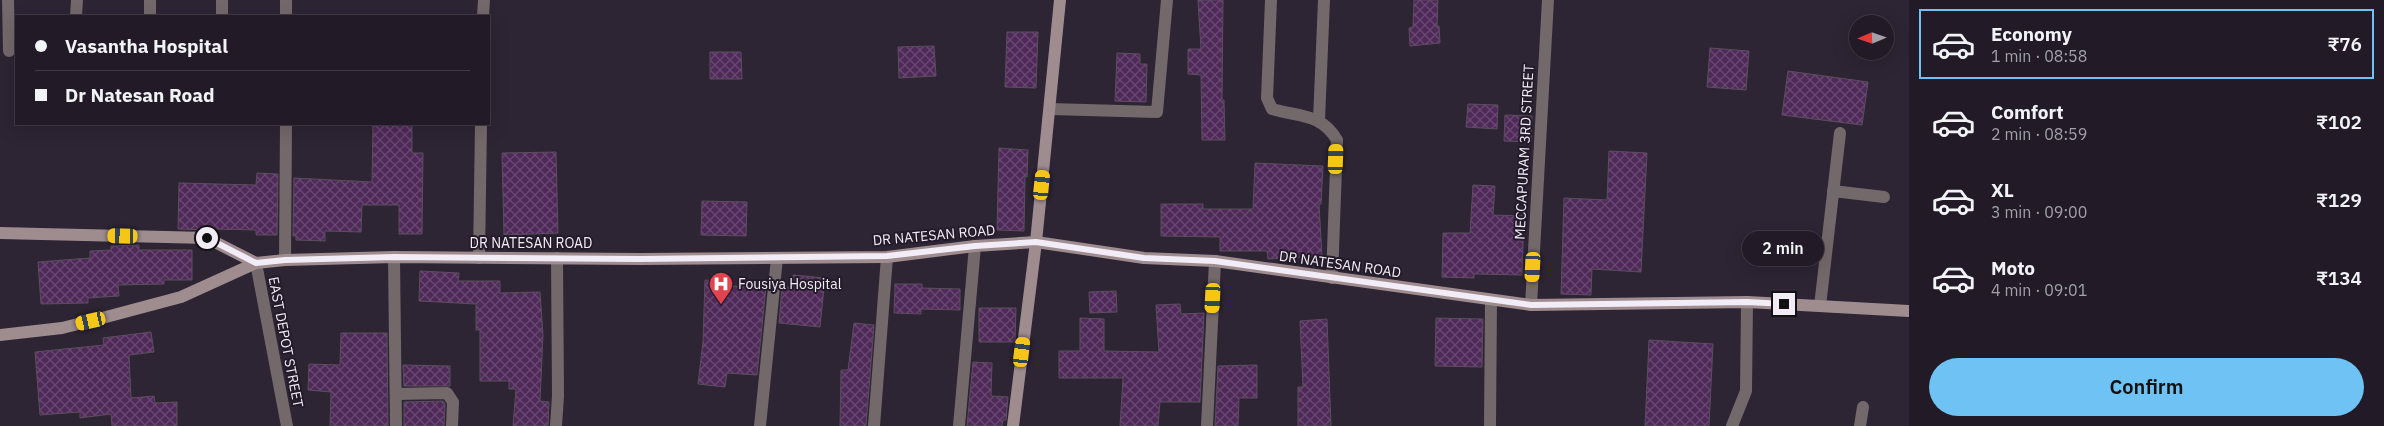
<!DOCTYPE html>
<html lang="en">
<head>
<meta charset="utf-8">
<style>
  body { margin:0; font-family:"IBM Plex Sans",sans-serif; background:#2a242f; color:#f1f3f6; height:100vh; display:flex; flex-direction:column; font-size:19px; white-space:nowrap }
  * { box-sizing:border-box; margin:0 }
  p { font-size:16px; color:#a2a1a7 }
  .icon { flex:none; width:28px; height:28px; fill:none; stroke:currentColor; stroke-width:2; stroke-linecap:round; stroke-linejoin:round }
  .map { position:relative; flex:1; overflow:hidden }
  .panel { display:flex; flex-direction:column; background:#221b27; width:475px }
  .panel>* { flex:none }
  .top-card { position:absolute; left:15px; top:15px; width:475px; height:110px; border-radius:0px; box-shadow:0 5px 20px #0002,0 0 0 1px #3f3944; display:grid; align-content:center; height:110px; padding:0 20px; background:#221b27 }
  .needle { width:32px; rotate:268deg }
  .tools { position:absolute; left:1849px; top:15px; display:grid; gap:10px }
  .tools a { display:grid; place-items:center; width:45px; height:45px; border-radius:50%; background:#221b27; box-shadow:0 5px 20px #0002,0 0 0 1px #3f3944; font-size:25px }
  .end { position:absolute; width:22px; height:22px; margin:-11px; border:6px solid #f2ecf7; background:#111; box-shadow:0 0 0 2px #111 }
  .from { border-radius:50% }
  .bubble { position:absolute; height:35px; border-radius:18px; background:#221b27; box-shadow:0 5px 20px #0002,0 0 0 1px #3f3944; font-size:16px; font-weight:600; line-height:35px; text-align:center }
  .car { position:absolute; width:15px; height:30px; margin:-15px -8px; border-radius:6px; box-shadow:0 0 4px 1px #0007; background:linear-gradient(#f5c518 24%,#345 0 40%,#f5c518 0 76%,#345 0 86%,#f5c518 0) }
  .top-card b { display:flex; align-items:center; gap:18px; height:48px; font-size:19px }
  .top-card b+b { border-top:1px solid #3f3944 }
  .top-card i { width:12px; height:12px; background:#f1f3f6 }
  ul { padding:9px 0 0; list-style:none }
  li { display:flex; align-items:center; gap:15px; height:70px; margin:0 10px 8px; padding:0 10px; border:2px solid transparent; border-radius:0px }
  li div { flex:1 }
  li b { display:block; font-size:19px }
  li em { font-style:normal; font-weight:600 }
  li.selected { border-color:#6fc2f4 }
  li>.icon { width:45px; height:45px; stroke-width:1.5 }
  .cta { display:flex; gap:10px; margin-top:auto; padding:10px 20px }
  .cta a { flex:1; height:58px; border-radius:30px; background:#6fc2f4; color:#111; font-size:20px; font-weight:600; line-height:58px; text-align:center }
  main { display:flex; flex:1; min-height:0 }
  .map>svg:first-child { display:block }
</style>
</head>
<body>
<main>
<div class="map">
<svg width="1909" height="426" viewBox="0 0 1909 426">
  <defs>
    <pattern id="building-cross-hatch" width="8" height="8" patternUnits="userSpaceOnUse" patternTransform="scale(1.25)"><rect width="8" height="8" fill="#4f2a59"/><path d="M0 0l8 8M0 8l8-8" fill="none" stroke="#694972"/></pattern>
  </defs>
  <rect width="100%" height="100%" fill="#2d2434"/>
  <!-- building -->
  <g fill="url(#building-cross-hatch)" stroke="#5b4e5e">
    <polygon points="1198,0 1223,0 1222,100 1224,100 1225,140 1202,140 1201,75 1188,74 1188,49 1201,49"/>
    <polygon points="1414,0 1438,0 1437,26 1439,26 1440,43 1410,46 1409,28 1413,27"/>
    <polygon points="1007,32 1038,32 1036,88 1005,87"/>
    <polygon points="934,46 936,76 899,78 898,47"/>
    <polygon points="1710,48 1749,51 1746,90 1707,87"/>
    <polygon points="710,52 741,52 742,79 710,79"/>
    <polygon points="1117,53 1140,54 1140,64 1147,64 1146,102 1115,101"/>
    <polygon points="1788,71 1868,82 1862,125 1782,115"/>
    <polygon points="1468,104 1498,105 1497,129 1466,127"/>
    <polygon points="1505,115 1532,116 1531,142 1504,141"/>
    <polygon points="373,124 412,124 412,153 423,153 422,234 399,234 399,205 362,205 361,232 325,231 325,241 296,240 296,236 293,236 294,178 372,182"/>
    <polygon points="999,148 1028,150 1027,177 1025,176 1024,231 997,230"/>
    <polygon points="1609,151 1647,153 1641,272 1592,269 1591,295 1561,294 1564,198 1607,200"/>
    <polygon points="556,152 558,233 504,235 502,153"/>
    <polygon points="1255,163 1323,166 1321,204 1319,204 1322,256 1268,259 1267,251 1220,251 1220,237 1161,236 1161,204 1203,204 1203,209 1253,209"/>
    <polygon points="257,173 278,174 277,235 256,235 256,230 214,229 214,233 207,230 178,229 179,183 256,185"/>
    <polygon points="1473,185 1495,186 1493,215 1524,216 1522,275 1474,274 1474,278 1442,277 1443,233 1470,233"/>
    <polygon points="702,201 747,202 746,236 701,235"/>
    <polygon points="139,245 139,250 192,250 192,280 164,280 164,284 118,285 119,296 88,298 88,303 41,304 38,262 90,258 90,251 111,250 111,246"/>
    <polygon points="420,271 459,273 458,281 500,281 500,293 540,292 543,335 540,401 549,402 548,426 513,426 516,389 509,389 509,381 480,381 480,330 476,330 476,304 419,301"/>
    <polygon points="793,275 825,278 820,327 779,323 782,287 792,287"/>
    <polygon points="705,280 729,282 729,286 766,287 757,375 727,373 725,387 698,384 703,342"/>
    <polygon points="895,284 922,284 922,288 960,289 960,310 921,309 921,314 894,313"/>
    <polygon points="1116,291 1117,312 1090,313 1089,292"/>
    <polygon points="1180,304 1181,314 1204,313 1200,402 1160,402 1158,426 1120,426 1123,378 1059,378 1059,351 1080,351 1080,318 1104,319 1104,351 1159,352 1156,305"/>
    <polygon points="979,308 1016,308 1015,342 979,342"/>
    <polygon points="1436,318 1483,319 1482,367 1435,366"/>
    <polygon points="1327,319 1331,426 1298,426 1298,387 1303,387 1300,321"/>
    <polygon points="854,323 874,325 866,426 840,426 841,370 848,370"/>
    <polygon points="151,332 154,352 129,355 131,398 154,396 155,403 177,402 177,426 112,426 111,414 80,418 80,412 40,415 35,352 104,345 103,338"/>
    <polygon points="341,333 387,333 388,426 330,426 331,392 308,390 309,364 340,365"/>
    <polygon points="1649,340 1713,344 1709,426 1645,426"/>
    <polygon points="973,362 992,363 991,396 1008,397 1006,420 1003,420 1002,426 967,426"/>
    <polygon points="403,365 450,366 450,386 404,386"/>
    <polygon points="1257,365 1257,398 1239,398 1238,426 1215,426 1218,366"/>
    <polygon points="443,401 445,404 444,426 404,426 404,402"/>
  </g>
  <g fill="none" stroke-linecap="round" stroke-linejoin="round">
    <!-- lane -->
    <g stroke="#73686a" stroke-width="12">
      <path d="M1271 0 1267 98 1272 109C1299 117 1321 113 1337 140L1332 278"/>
      <polyline points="1319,120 1324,0"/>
      <polyline points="1833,191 1884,197"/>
      <polyline points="1820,306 1840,133"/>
    </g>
    <!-- street -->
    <g stroke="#73686a" stroke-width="12">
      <polyline points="8,0 9,51"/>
      <polyline points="286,0 286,16"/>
      <polyline points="76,16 77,0"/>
      <polyline points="150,16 150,0"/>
      <polyline points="222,16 222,0"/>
      <polyline points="483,16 484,0"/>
      <polyline points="1050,109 1157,112 1167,0"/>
      <polyline points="394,257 396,426"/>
      <polyline points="479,258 481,124"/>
      <polyline points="285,260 286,124"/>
      <polyline points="256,263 287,426"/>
      <polyline points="1531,305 1548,0"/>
      <polyline points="396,394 447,393 453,402 452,426"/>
      <polyline points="556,426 558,396 557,258"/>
      <polyline points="760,426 777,258"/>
      <polyline points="874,426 887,257"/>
      <polyline points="959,426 975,246"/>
      <polyline points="1207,426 1215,261"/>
      <polyline points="1490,426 1491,300"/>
      <polyline points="1732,426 1746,391 1747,302"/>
      <polyline points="1860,426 1863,407"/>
    </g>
    <!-- secondary -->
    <g stroke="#9e8c8f" stroke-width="12">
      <polyline points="0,233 207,238 256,263"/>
      <polyline points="0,335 62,328 106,317 181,297 256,263 285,260 394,257 641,259 887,257 975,246 1036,242 1144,258 1215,261 1531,305 1747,302 1909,311"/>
      <polyline points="1013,426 1036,242 1060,0"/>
    </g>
  </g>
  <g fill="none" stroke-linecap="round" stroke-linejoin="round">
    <!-- route -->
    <polyline stroke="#f2ecf7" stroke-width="6" points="207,238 256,263 285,260 394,257 640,259 887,256 975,246 1036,242 1144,258 1215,261 1531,305 1747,302 1784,304"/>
  </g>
  <!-- icons -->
  <defs>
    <symbol id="hospital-pin" viewBox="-11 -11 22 30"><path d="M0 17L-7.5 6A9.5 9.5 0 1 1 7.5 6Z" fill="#e0444e" stroke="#241b2a"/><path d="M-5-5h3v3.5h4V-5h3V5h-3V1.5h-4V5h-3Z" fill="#fff"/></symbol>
  </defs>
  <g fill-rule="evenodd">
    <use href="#hospital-pin" x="707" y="270" width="28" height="38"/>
  </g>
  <g text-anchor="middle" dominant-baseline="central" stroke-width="4" stroke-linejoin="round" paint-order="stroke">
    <!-- street labels -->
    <g font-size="14" fill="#f2ecf7" stroke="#241b2a">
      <text transform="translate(1524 152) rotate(-87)">MECCAPURAM 3RD STREET</text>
      <text transform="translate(934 235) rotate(-5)">DR NATESAN ROAD</text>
      <text x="531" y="243">DR NATESAN ROAD</text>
      <text transform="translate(1340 264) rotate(8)">DR NATESAN ROAD</text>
      <text transform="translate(286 342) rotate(79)">EAST DEPOT STREET</text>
    </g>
    <!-- poi labels -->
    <g font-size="14" fill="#f2ecf7" stroke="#241b2a" text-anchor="start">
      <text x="738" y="284">Fousiya Hospital</text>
    </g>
  </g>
</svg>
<div class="tools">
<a><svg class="needle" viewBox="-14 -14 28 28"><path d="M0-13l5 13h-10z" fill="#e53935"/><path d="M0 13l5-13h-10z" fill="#a2a1a7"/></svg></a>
</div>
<i class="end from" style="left:207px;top:238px"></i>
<i class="end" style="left:1784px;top:304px"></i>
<div class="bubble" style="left:1742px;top:231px;width:82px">2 min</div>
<i class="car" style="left:1336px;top:159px;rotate:2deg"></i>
<i class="car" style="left:1042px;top:185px;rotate:6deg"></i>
<i class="car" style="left:123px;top:236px;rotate:271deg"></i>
<i class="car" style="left:1533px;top:267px;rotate:183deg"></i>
<i class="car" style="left:1213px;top:298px;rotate:183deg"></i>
<i class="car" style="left:91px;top:321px;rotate:257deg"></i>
<i class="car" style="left:1022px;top:352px;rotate:7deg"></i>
<div class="top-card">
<b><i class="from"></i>Vasantha Hospital</b>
<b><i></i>Dr Natesan Road</b>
</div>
</div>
<section class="panel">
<ul>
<li class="selected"><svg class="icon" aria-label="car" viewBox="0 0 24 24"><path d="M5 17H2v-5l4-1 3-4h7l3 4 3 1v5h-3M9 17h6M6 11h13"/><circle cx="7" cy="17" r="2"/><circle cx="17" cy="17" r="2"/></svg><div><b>Economy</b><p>1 min · 08:58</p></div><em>₹76</em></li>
<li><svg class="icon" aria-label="car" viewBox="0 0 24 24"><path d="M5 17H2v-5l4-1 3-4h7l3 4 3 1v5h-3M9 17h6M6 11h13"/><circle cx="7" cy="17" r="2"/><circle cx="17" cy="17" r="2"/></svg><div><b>Comfort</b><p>2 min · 08:59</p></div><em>₹102</em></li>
<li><svg class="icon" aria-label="car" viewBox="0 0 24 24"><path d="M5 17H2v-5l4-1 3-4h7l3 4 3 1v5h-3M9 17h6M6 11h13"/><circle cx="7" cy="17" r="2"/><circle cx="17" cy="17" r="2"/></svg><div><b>XL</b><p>3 min · 09:00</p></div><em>₹129</em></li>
<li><svg class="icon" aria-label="car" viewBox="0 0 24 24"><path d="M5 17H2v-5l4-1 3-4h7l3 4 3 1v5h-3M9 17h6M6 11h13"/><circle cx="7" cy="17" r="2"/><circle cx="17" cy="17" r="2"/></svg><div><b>Moto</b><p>4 min · 09:01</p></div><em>₹134</em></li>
</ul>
<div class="cta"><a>Confirm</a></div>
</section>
</main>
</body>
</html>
